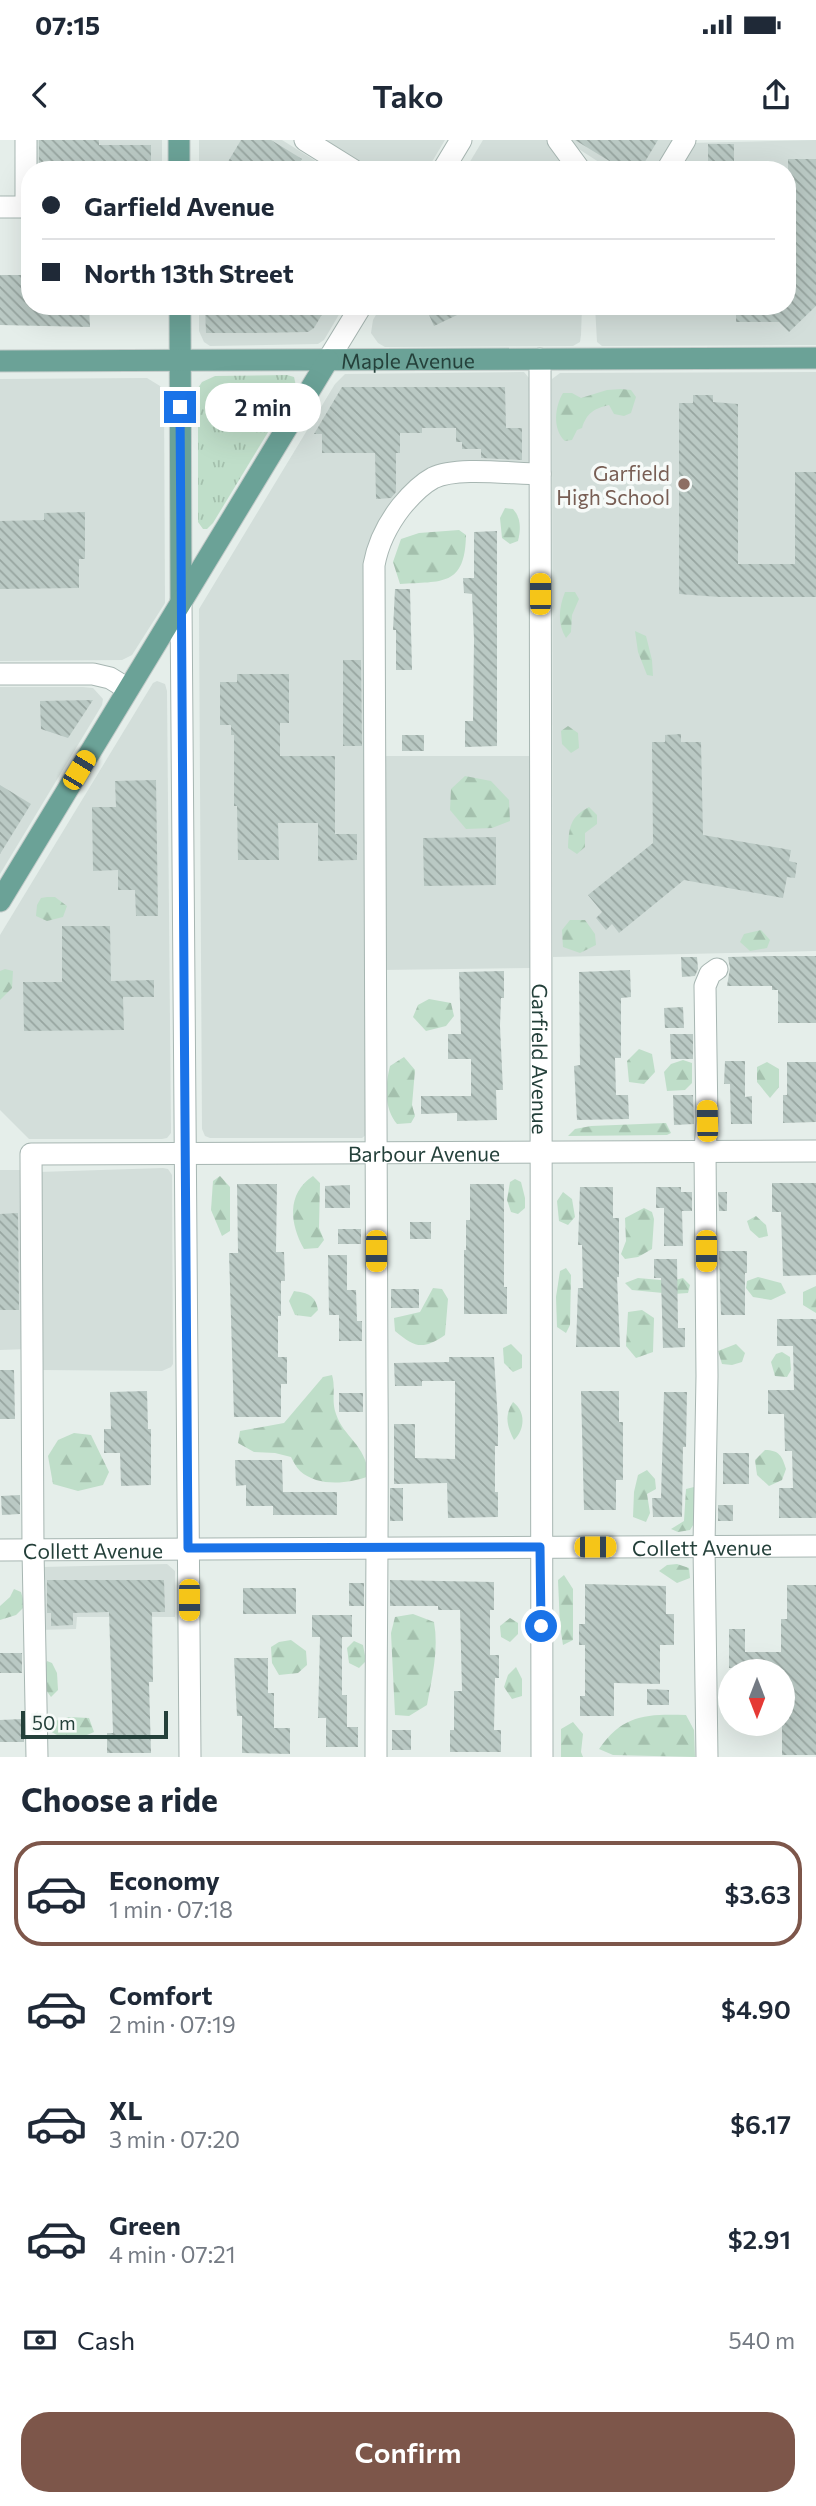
<!DOCTYPE html>
<html lang="en">
<head>
<meta charset="utf-8">
<style>
  body { margin:0; font-family:Commissioner,sans-serif; background:#f6f6f7; color:#1f2937; height:100vh; display:flex; flex-direction:column; font-size:26px; white-space:nowrap }
  * { box-sizing:border-box; margin:0 }
  p { font-size:23px; color:#747a83 }
  .icon { flex:none; width:38px; height:38px; fill:none; stroke:currentColor; stroke-width:2; stroke-linecap:round; stroke-linejoin:round }
  .map { position:relative; height:1617px; overflow:hidden }
  .details { display:flex; flex-direction:column; background:#fff; flex:1 }
  .details>* { flex:none }
  .hud { position:absolute; left:21px; top:21px; width:775px; height:154px; border-radius:28px; box-shadow:0 7px 28px #0002; display:grid; align-content:center; height:154px; padding:0 21px; background:#fff }
  .needle { width:46px; rotate:180deg }
  .tools { position:absolute; left:718px; top:1519px; display:grid; gap:14px }
  .tools a { display:grid; place-items:center; width:77px; height:77px; border-radius:50%; background:#fff; box-shadow:0 7px 28px #0002; font-size:35px }
  .scale { position:absolute; left:21px; bottom:18px; width:147px; box-sizing:border-box; padding-left:7px; border:4px solid #24403a; border-top:0; font-size:19px; line-height:24px; white-space:nowrap; color:#24403a; -webkit-text-stroke:5px #f6faf8; paint-order:stroke }
  .end { position:absolute; width:32px; height:32px; margin:-16px; border:9px solid #1a73e8; background:#fff; box-shadow:0 0 0 4px #fff }
  .from { border-radius:50% }
  .bubble { position:absolute; height:49px; border-radius:24px; background:#fff; box-shadow:0 7px 28px #0002; font-size:23px; font-weight:600; line-height:49px; text-align:center }
  .car { position:absolute; width:21px; height:42px; margin:-21px -10px; border-radius:9px; box-shadow:0 0 5px 2px #0007; background:linear-gradient(#f5c518 24%,#345 0 40%,#f5c518 0 76%,#345 0 86%,#f5c518 0) }
  .hud b { display:flex; align-items:center; gap:24px; height:66px; font-size:26px }
  .hud b+b { border-top:2px solid #e0e1e3 }
  .hud i { width:18px; height:18px; background:#1f2937 }
  ul { padding:0; list-style:none }
  li { display:flex; align-items:center; gap:21px; height:105px; margin:0 14px 10px; padding:0 7px; border:4px solid transparent; border-radius:28px }
  li div { flex:1 }
  li b { display:block; font-size:26px }
  li em { font-style:normal; font-weight:600 }
  li.selected { border-color:#7d564a }
  li>.icon { width:63px; height:63px; stroke-width:1.5 }
  h2 { padding:0 21px; font-size:32px; line-height:84px }
  .pay { display:flex; align-items:center; gap:18px; height:77px; padding:0 21px; font-size:26px }
  .pay p { margin-inline-start:auto }
  .action { display:flex; gap:14px; margin-top:auto; padding:14px 21px }
  .action a { flex:1; height:80px; border-radius:28px; background:#7d564a; color:#fff; font-size:28px; font-weight:600; line-height:80px; text-align:center }
  .status { display:flex; justify-content:space-between; align-items:center; height:49px; padding:0 35px; background:#fff; direction:ltr }
  .status svg { height:19px; fill:currentColor }
  header { display:flex; justify-content:space-between; align-items:center; height:91px; padding:0 21px; background:#fff; font-size:32px; font-weight:600 }
  .map>svg:first-child { display:block }
</style>
</head>
<body>
<div class="status"><b>07:15</b><svg viewBox="0 0 49 12"><path d="M0 12V9h3v3zM5 12V6h3v6zM10 12V3h3v9zM15 12V0h3v12zM26 1h20v11H26zM47 4h2v5h-2z"/></svg></div>
<header><svg class="icon" aria-label="back" viewBox="0 0 24 24"><path d="M15 5l-7 7 7 7"/></svg>Tako<svg class="icon" aria-label="share" viewBox="0 0 24 24"><path d="M12 15V3M7 8l5-5 5 5M5 13v7h14v-7"/></svg></header>
<div class="map">
<svg width="816" height="1617" viewBox="0 0 816 1617">
  <defs>
    <pattern id="forest-firs" width="22" height="20" patternUnits="userSpaceOnUse" patternTransform="scale(1.75)"><rect width="22" height="20" fill="#bfdec9"/><path d="M5 1l3.5 6h-7zM16 11l3.5 6h-7z" fill="#a4c0ad"/></pattern>
    <pattern id="park-tufts" width="24" height="20" patternUnits="userSpaceOnUse" patternTransform="scale(1.75)"><rect width="24" height="20" fill="#bfdec9"/><path d="M3 7l-1-3M5 7V3M7 7l1-3M15 17l-1-3M17 17v-4M19 17l1-3" fill="none" stroke="#a4c0ad"/></pattern>
    <pattern id="building-back-hatch" width="6" height="6" patternUnits="userSpaceOnUse" patternTransform="scale(1.75)"><rect width="6" height="6" fill="#bac9c4"/><path d="M-1 5l2 2M0 0l6 6M5-1l2 2" fill="none" stroke="#97a5a0"/></pattern>
  </defs>
  <rect width="100%" height="100%" fill="#e5eeea"/>
  <!-- built -->
  <g fill="#d3deda">
    <rect x="30" y="0" width="132" height="30"/>
    <polygon points="199,0 282,0 330,30 199,30"/>
    <polygon points="323,0 445,0 427,30 372,30"/>
    <polygon points="483,0 547,0 553,4 571,30 465,30"/>
    <polygon points="565,0 681,0 662,30 611,30"/>
    <polygon points="816,0 816,205 602,206 597,202 595,166 788,166 788,30 673,30 689,3"/>
    <polygon points="199,166 344,166 324,200 318,204 210,206 204,202 199,191"/>
    <polygon points="381,166 582,166 581,195 580,202 573,206 385,207 378,203 371,193 373,180"/>
    <polygon points="524,232 529,238 531,324 453,328 381,387 367,994 362,998 210,998 205,996 202,989 199,469 335,244 345,234"/>
    <polygon points="816,232 816,811 553,817 552,239 560,233"/>
    <polygon points="147,238 160,246 164,251 165,463 132,515 122,520 0,521 0,239"/>
    <polygon points="157,541 165,544 167,551 171,993 167,998 162,999 29,999 0,970 0,795 153,543"/>
    <polygon points="0,547 83,547 93,548 103,559 102,565 0,734"/>
    <polygon points="382,616 531,616 531,828 381,830"/>
    <polygon points="163,1028 168,1029 172,1035 173,1224 171,1227 162,1231 41,1230 39,1032"/>
    <polygon points="0,1030 20,1030 25,1033 28,1209 0,1210"/>
    <polygon points="167,1424 175,1431 175,1477 77,1477 76,1489 38,1490 43,1427"/>
  </g>
  <!-- forest -->
  <g fill="url(#forest-firs)">
    <path d="M621 249 631 250 636 257 631 273 624 276 614 274 609 265C593 269 587 273 582 288L577 290 572 300 565 301C552 289 555 266 563 253H572L581 258 607 250Z"/>
    <path d="M505 368 513 369C521 378 521 389 518 401L510 404 502 398 500 378Z"/>
    <path d="M459 390 466 395C465 447 442 441 400 444L393 422 401 399 419 393Z"/>
    <path d="M565 452H575L579 459 572 475 571 492 566 498C557 484 559 467 565 452Z"/>
    <polygon points="635,491 646,496 652,520 653,536 647,535 638,512"/>
    <polygon points="568,586 578,593 579,608 571,613 562,604 561,591"/>
    <polygon points="465,636 491,641 509,660 510,681 492,688 466,689 450,670 451,649"/>
    <path d="M589 667 597 675V684L585 693V707L577 714 568 708C569 687 570 677 589 667Z"/>
    <polygon points="47,757 55,757 67,766 63,777 47,781 36,776 37,765 41,758"/>
    <polygon points="570,780 585,780 595,794 596,805 580,813 563,807 562,790"/>
    <polygon points="761,790 770,800 767,808 750,811 740,802 744,794"/>
    <polygon points="5,829 13,831 12,848 0,860 0,831"/>
    <polygon points="429,859 451,863 454,876 446,886 426,891 413,877 418,865"/>
    <polygon points="639,909 652,914 655,932 644,944 629,942 627,921"/>
    <path d="M404 917 415 930 412 965 415 976 411 983 397 984C384 968 385 946 390 926Z"/>
    <polygon points="683,920 692,923 692,943 685,950 667,951 664,932 671,924"/>
    <polygon points="767,922 779,929 779,947 770,958 757,942 757,927"/>
    <polygon points="666,983 671,993 667,995 568,996 575,989 591,986"/>
    <polygon points="220,1036 230,1047 230,1091 222,1096 211,1070 213,1041"/>
    <path d="M313 1036 320 1043 319 1088 324 1100 318 1108 304 1109C290 1084 286 1054 313 1036Z"/>
    <polygon points="515,1039 521,1042 525,1058 525,1068 518,1074 511,1072 507,1060 510,1042"/>
    <polygon points="563,1052 572,1059 575,1077 568,1085 559,1081 557,1061"/>
    <polygon points="644,1068 652,1072 654,1079 652,1109 638,1117 625,1119 621,1114 626,1101 625,1078"/>
    <polygon points="756,1076 766,1085 768,1096 759,1098 750,1090 747,1081"/>
    <polygon points="566,1128 571,1135 570,1185 566,1193 557,1187 556,1157 560,1131"/>
    <polygon points="758,1137 781,1143 786,1153 771,1160 753,1157 746,1148 747,1141"/>
    <polygon points="638,1138 671,1141 683,1138 690,1145 688,1153 673,1154 632,1150 625,1143"/>
    <polygon points="816,1146 816,1173 803,1165 803,1152"/>
    <path d="M433 1148 442 1149 448 1159 445 1195C423 1210 415 1208 395 1191L394 1178 420 1172Z"/>
    <path d="M294 1151C308 1153 315 1155 318 1170L311 1177 295 1175 289 1161Z"/>
    <polygon points="642,1170 654,1178 653,1212 636,1218 626,1206 628,1172"/>
    <polygon points="511,1204 522,1215 522,1228 513,1232 504,1223 503,1208"/>
    <polygon points="736,1204 745,1213 742,1222 732,1225 722,1224 718,1211"/>
    <polygon points="782,1212 790,1217 791,1230 787,1237 775,1236 771,1222 776,1214"/>
    <path d="M332 1235C336 1248 331 1261 336 1274 344 1298 365 1303 369 1336 348 1344 318 1347 300 1331 296 1327 293 1321 291 1317L275 1313 254 1312 238 1303 240 1291 284 1283 323 1237Z"/>
    <path d="M513 1262C526 1272 525 1289 514 1300 507 1286 504 1276 513 1262Z"/>
    <polygon points="74,1293 91,1295 109,1332 103,1345 78,1351 53,1344 48,1316 58,1300"/>
    <path d="M765 1310C779 1310 782 1316 786 1329L782 1340 769 1346 757 1335 755 1320Z"/>
    <polygon points="647,1330 655,1339 656,1349 647,1354 650,1373 646,1382 633,1377 634,1352 638,1335"/>
    <polygon points="694,1347 695,1382 690,1390 678,1392 671,1389 684,1381 686,1349"/>
    <polygon points="677,1424 689,1428 690,1438 677,1443 659,1431 667,1425"/>
    <polygon points="564,1435 573,1449 573,1500 563,1505 560,1486 558,1440"/>
    <polygon points="14,1449 21,1452 25,1466 16,1475 0,1480 0,1466 10,1457"/>
    <path d="M413 1474 434 1482C439 1509 432 1538 427 1565L409 1576 395 1575 391 1493 395 1477Z"/>
    <polygon points="510,1478 518,1483 518,1494 510,1502 501,1497 500,1486"/>
    <polygon points="291,1500 306,1511 307,1525 298,1533 279,1535 272,1523 271,1507 279,1502"/>
    <polygon points="354,1501 363,1505 366,1521 359,1528 349,1523 347,1508"/>
    <path d="M47 1521 52 1523 57 1533 58 1550 51 1557C41 1545 41 1535 47 1521Z"/>
    <polygon points="516,1527 522,1539 522,1556 512,1559 504,1547 508,1535"/>
    <path d="M686 1575 694 1590 695 1617 613 1615 599 1609C623 1574 647 1574 686 1575Z"/>
    <path d="M69 1577 89 1578 94 1592C76 1600 67 1602 50 1591L55 1581Z"/>
    <polygon points="573,1582 583,1594 581,1612 583,1617 561,1617 561,1589"/>
  </g>
  <!-- park -->
  <polygon fill="url(#park-tufts)" points="287,235 294,237 296,246 213,383 207,389 203,389 198,382 198,248 202,242 215,236"/>
  <!-- building -->
  <g fill="url(#building-back-hatch)">
    <polygon points="39,0 99,0 99,5 151,5 151,30 39,30"/>
    <polygon points="241,0 271,0 302,19 295,30 223,30"/>
    <polygon points="575,0 658,0 640,30 624,30"/>
    <rect x="708" y="4" width="26" height="25"/>
    <polygon points="788,19 816,19 816,166 789,192 779,182 736,182 736,166 788,166"/>
    <polygon points="0,135 30,135 30,166 89,166 90,187 0,185"/>
    <polygon points="205,166 327,166 314,188 308,192 253,193 206,193"/>
    <polygon points="425,166 476,166 434,186"/>
    <polygon points="342,247 505,247 506,288 522,288 522,320 481,318 481,309 462,309 462,302 456,302 456,288 422,288 422,293 400,293 400,313 396,313 396,352 391,358 376,359 375,313 322,313 322,294 314,294"/>
    <polygon points="693,255 713,255 713,262 738,264 738,424 795,424 795,332 816,332 816,457 719,457 679,454 679,263 693,263"/>
    <polygon points="85,372 85,419 79,419 79,448 0,449 0,381 44,380 44,373"/>
    <polygon points="497,391 497,606 465,607 465,581 473,581 474,499 472,454 464,453 463,438 474,438 474,392"/>
    <polygon points="395,449 410,449 412,530 396,530 396,490 393,490"/>
    <polygon points="343,520 361,520 362,606 343,606"/>
    <polygon points="237,534 289,534 289,583 280,583 280,616 335,616 335,694 357,694 357,720 318,721 318,683 278,683 279,720 238,720 237,666 234,666 234,595 231,595 231,585 220,585 220,542 237,542"/>
    <polygon points="93,560 68,598 41,589 40,561"/>
    <polygon points="681,594 681,602 701,602 703,695 791,710 789,721 797,723 795,738 787,737 783,758 684,740 619,793 612,784 606,790 596,778 602,772 588,755 653,703 652,602 665,602 665,595"/>
    <rect x="402" y="595" width="22" height="16"/>
    <polygon points="156,640 158,776 136,776 135,750 118,750 118,730 93,731 92,667 116,667 115,641"/>
    <polygon points="0,645 31,664 0,714"/>
    <polygon points="496,697 496,745 424,746 423,698"/>
    <polygon points="62,786 110,786 111,841 154,840 154,857 123,857 124,890 24,891 23,842 62,842"/>
    <polygon points="772,816 816,816 816,883 778,883 778,850 772,850 772,846 727,846 730,828 728,817"/>
    <polygon points="681,817 697,817 698,829 695,836 682,837"/>
    <polygon points="630,830 631,857 621,858 621,918 615,918 616,955 628,955 629,979 577,980 574,926 580,925 579,832"/>
    <polygon points="504,831 504,858 501,858 500,886 503,950 496,950 497,980 457,981 457,973 421,974 421,956 471,956 471,919 448,919 448,894 461,894 459,832"/>
    <polygon points="683,867 684,888 665,888 664,868"/>
    <polygon points="670,894 693,894 693,919 671,919"/>
    <polygon points="725,921 745,921 745,957 752,956 752,984 731,984 730,944 724,944"/>
    <polygon points="787,922 816,922 816,982 783,983 783,955 787,955"/>
    <polygon points="673,955 693,955 694,984 674,985"/>
    <polygon points="772,1043 816,1043 816,1135 783,1136 781,1072 772,1072"/>
    <polygon points="237,1044 277,1044 276,1112 284,1112 285,1141 281,1141 281,1176 278,1176 278,1217 287,1217 287,1244 281,1244 281,1277 234,1277 229,1113 238,1113"/>
    <polygon points="470,1044 504,1044 504,1147 507,1147 507,1174 464,1174 464,1110 466,1110 466,1080 470,1080"/>
    <polygon points="350,1045 350,1068 325,1068 325,1046"/>
    <polygon points="580,1047 613,1047 613,1078 619,1078 619,1137 617,1137 620,1207 576,1207 578,1148 583,1148 582,1105 578,1105"/>
    <polygon points="656,1047 681,1047 681,1052 692,1052 692,1071 682,1071 683,1106 664,1106 664,1068 656,1068"/>
    <polygon points="718,1052 727,1052 727,1071 719,1071"/>
    <polygon points="18,1073 19,1170 0,1170 0,1074"/>
    <rect x="410" y="1082" width="21" height="17"/>
    <rect x="338" y="1089" width="23" height="15"/>
    <polygon points="719,1111 747,1111 747,1133 745,1133 745,1175 721,1175"/>
    <polygon points="328,1115 347,1115 347,1150 356,1150 357,1181 362,1181 362,1201 339,1201 339,1175 329,1175"/>
    <polygon points="654,1119 677,1119 678,1188 685,1188 685,1207 663,1208 661,1138 654,1138"/>
    <rect x="391" y="1149" width="28" height="19"/>
    <polygon points="777,1179 816,1179 816,1378 779,1378 779,1348 793,1348 792,1311 785,1311 784,1274 768,1274 768,1250 794,1250 793,1206 777,1206"/>
    <polygon points="449,1217 494,1217 498,1281 498,1306 495,1306 495,1352 498,1352 498,1377 448,1378 447,1343 394,1344 394,1284 415,1284 415,1318 455,1319 455,1241 422,1241 422,1246 395,1246 394,1223 449,1222"/>
    <polygon points="0,1230 14,1230 15,1279 0,1279"/>
    <polygon points="147,1251 148,1289 151,1289 151,1345 121,1346 120,1313 104,1313 104,1289 111,1289 110,1252"/>
    <polygon points="581,1251 619,1251 619,1282 623,1282 623,1340 616,1340 616,1370 584,1370"/>
    <polygon points="664,1252 687,1252 686,1307 683,1307 682,1377 653,1377 652,1358 661,1358"/>
    <rect x="339" y="1253" width="24" height="19"/>
    <rect x="723" y="1313" width="26" height="31"/>
    <polygon points="235,1320 282,1320 283,1352 337,1352 337,1375 273,1375 273,1366 246,1366 246,1345 236,1346"/>
    <rect x="390" y="1348" width="13" height="33"/>
    <polygon points="20,1355 20,1374 2,1375 1,1356"/>
    <rect x="718" y="1365" width="15" height="16"/>
    <polygon points="47,1440 164,1440 165,1472 152,1472 153,1542 149,1542 151,1613 107,1613 107,1593 113,1593 109,1472 73,1473 73,1485 51,1486 51,1473 47,1473"/>
    <polygon points="390,1440 494,1442 494,1470 490,1470 490,1515 499,1515 499,1538 495,1538 494,1590 501,1590 501,1612 450,1612 450,1590 454,1590 454,1551 462,1551 460,1470 438,1470 438,1466 390,1466"/>
    <rect x="349" y="1443" width="15" height="23"/>
    <polygon points="585,1444 666,1446 666,1474 674,1474 674,1505 660,1505 660,1544 614,1543 614,1576 580,1576 580,1556 585,1556 585,1505 579,1505 579,1484 585,1484"/>
    <polygon points="787,1445 816,1445 816,1615 782,1615 782,1531 778,1531 778,1528 729,1528 729,1489 745,1489 745,1512 781,1512 781,1479 787,1479"/>
    <rect x="243" y="1448" width="53" height="26"/>
    <polygon points="312,1475 352,1475 352,1497 342,1497 342,1555 347,1555 347,1587 358,1587 358,1607 326,1607 326,1578 318,1578 320,1497 312,1497"/>
    <rect x="0" y="1513" width="22" height="20"/>
    <polygon points="234,1518 268,1518 268,1553 274,1553 274,1588 290,1588 290,1614 242,1613 242,1576 237,1576"/>
    <polygon points="647,1549 669,1550 669,1565 647,1565"/>
    <polygon points="23,1579 24,1602 0,1602 0,1580"/>
    <rect x="392" y="1590" width="19" height="20"/>
  </g>
  <g fill="none" stroke-linecap="round" stroke-linejoin="round">
    <defs>
      <g id="minor">
        <polyline points="26,0 26,67"/>
        <polyline points="305,0 353,30"/>
        <polyline points="558,0 580,30"/>
        <polyline points="443,30 461,0"/>
        <polyline points="667,30 685,0"/>
        <polyline points="0,67 30,67"/>
        <path id="s1" d="M540 219 542 1617"/>
        <polyline points="328,220 361,166"/>
        <polyline points="181,461 190,1617"/>
        <polyline points="0,534 93,534 110,538 128,549"/>
        <path id="s2" d="M0 1410 816 1406"/>
        <path id="s3" d="M37 1617 33 1410 31 1014 816 1011"/>
        <path d="M376 1617C376 1493 378 1369 377 1246 375 972 376 699 374 425 378 403 387 385 401 367 410 356 420 345 433 338 457 326 513 334 540 334"/>
        <polyline points="707,1617 704,1406 707,1236 705,1011 707,981 705,846 710,834 717,829"/>
      </g>
      <g id="major">
        <polyline points="179,0 179,30"/>
        <polyline points="180,166 181,459"/>
        <path id="s4" d="M0 221 816 218"/>
        <polyline points="0,761 328,220"/>
      </g>
    </defs>
    <!-- minor casing -->
    <use href="#minor" stroke="#a7b6b2" stroke-width="23"/>
    <!-- major casing -->
    <use href="#major" stroke="#c2cac8" stroke-width="23"/>
    <!-- minor -->
    <use href="#minor" stroke="#fff" stroke-width="21"/>
    <!-- major -->
    <use href="#major" stroke="#6ba297" stroke-width="21"/>
  </g>
  <g fill="none" stroke-linecap="round" stroke-linejoin="round">
    <!-- route -->
    <polyline stroke="#1a73e8" stroke-width="9" points="180,267 188,1408 540,1407 541,1486"/>
  </g>
  <!-- markers -->
  <circle fill="#8d6e63" stroke="#f6faf8" stroke-width="2.5" cx="684" cy="344" r="7"/>
  <g text-anchor="middle" dominant-baseline="central" stroke-width="7" stroke-linejoin="round" paint-order="stroke">
    <!-- street labels -->
    <g font-size="21" fill="#24403a" stroke="#f6faf8">
      <text stroke="none"><textPath href="#s4" startOffset="408">Maple Avenue</textPath></text>
      <text stroke="none"><textPath href="#s1" startOffset="700">Garfield Avenue</textPath></text>
      <text stroke="none"><textPath href="#s3" startOffset="996">Barbour Avenue</textPath></text>
      <text stroke="none"><textPath href="#s2" startOffset="702">Collett Avenue</textPath></text>
      <text stroke="none"><textPath href="#s2" startOffset="93">Collett Avenue</textPath></text>
    </g>
    <!-- education labels -->
    <g font-size="21" fill="#785e54" stroke="#f6faf8" text-anchor="end">
      <text x="670" y="332">Garfield<tspan x="670" dy="24">High School</tspan></text>
    </g>
  </g>
</svg>
<div class="tools">
<a><svg class="needle" viewBox="-14 -14 28 28"><path d="M0-13l5 13h-10z" fill="#e53935"/><path d="M0 13l5-13h-10z" fill="#747a83"/></svg></a>
</div>
<div class="scale">50 m</div>
<i class="end from" style="left:541px;top:1486px"></i>
<i class="end" style="left:180px;top:267px"></i>
<div class="bubble" style="left:205px;top:243px;width:116px">2 min</div>
<i class="car" style="left:540px;top:454px;rotate:0deg"></i>
<i class="car" style="left:79px;top:630px;rotate:31deg"></i>
<i class="car" style="left:707px;top:981px;rotate:359deg"></i>
<i class="car" style="left:376px;top:1111px;rotate:180deg"></i>
<i class="car" style="left:706px;top:1111px;rotate:180deg"></i>
<i class="car" style="left:595px;top:1407px;rotate:90deg"></i>
<i class="car" style="left:189px;top:1460px;rotate:180deg"></i>
<div class="hud">
<b><i class="from"></i>Garfield Avenue</b>
<b><i></i>North 13th Street</b>
</div>
</div>
<section class="details">
<h2>Choose a ride</h2>
<ul>
<li class="selected"><svg class="icon" aria-label="car" viewBox="0 0 24 24"><path d="M5 17H2v-5l4-1 3-4h7l3 4 3 1v5h-3M9 17h6M6 11h13"/><circle cx="7" cy="17" r="2"/><circle cx="17" cy="17" r="2"/></svg><div><b>Economy</b><p>1 min · 07:18</p></div><em>$3.63</em></li>
<li><svg class="icon" aria-label="car" viewBox="0 0 24 24"><path d="M5 17H2v-5l4-1 3-4h7l3 4 3 1v5h-3M9 17h6M6 11h13"/><circle cx="7" cy="17" r="2"/><circle cx="17" cy="17" r="2"/></svg><div><b>Comfort</b><p>2 min · 07:19</p></div><em>$4.90</em></li>
<li><svg class="icon" aria-label="car" viewBox="0 0 24 24"><path d="M5 17H2v-5l4-1 3-4h7l3 4 3 1v5h-3M9 17h6M6 11h13"/><circle cx="7" cy="17" r="2"/><circle cx="17" cy="17" r="2"/></svg><div><b>XL</b><p>3 min · 07:20</p></div><em>$6.17</em></li>
<li><svg class="icon" aria-label="car" viewBox="0 0 24 24"><path d="M5 17H2v-5l4-1 3-4h7l3 4 3 1v5h-3M9 17h6M6 11h13"/><circle cx="7" cy="17" r="2"/><circle cx="17" cy="17" r="2"/></svg><div><b>Green</b><p>4 min · 07:21</p></div><em>$2.91</em></li>
</ul>
<div class="pay"><svg class="icon" aria-label="cash" viewBox="0 0 24 24"><path d="M3 7h18v10H3z"/><circle cx="12" cy="12" r="2"/></svg>Cash<p>540 m</p></div>
<div class="action"><a>Confirm</a></div>
</section>
</body>
</html>
